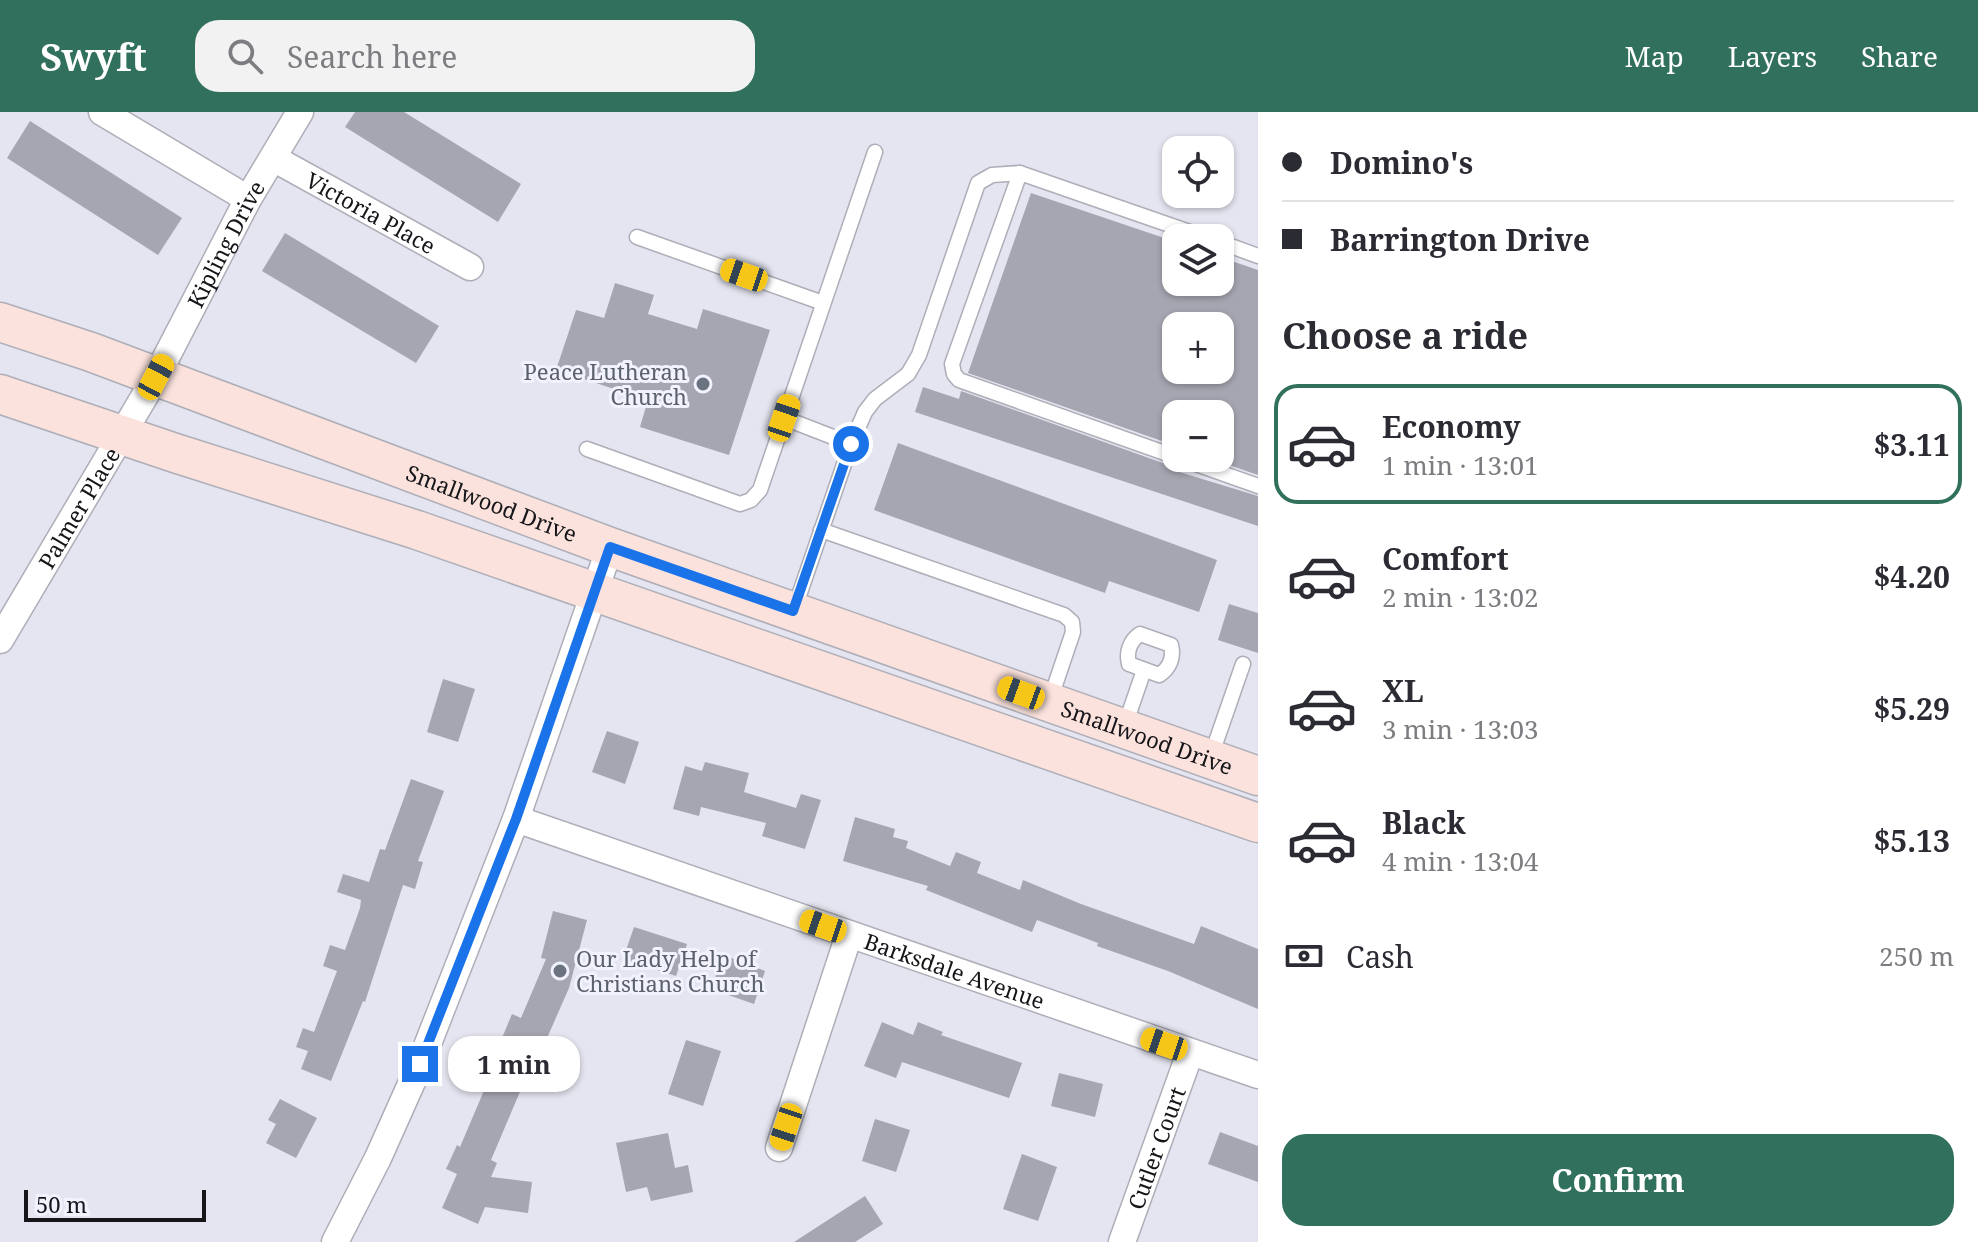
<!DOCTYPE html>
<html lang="en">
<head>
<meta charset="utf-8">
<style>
  body { margin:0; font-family:"Noto Serif",serif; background:#f2f2f3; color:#2b2b33; height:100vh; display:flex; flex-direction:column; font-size:30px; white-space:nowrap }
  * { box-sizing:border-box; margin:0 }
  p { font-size:26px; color:#7c7c81 }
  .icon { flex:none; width:44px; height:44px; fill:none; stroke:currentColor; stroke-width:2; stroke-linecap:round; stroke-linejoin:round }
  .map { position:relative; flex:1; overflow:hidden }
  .panel { display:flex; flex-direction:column; background:#fff; width:720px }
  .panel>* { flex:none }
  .hud { display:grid; align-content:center; height:176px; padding:0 24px; background:#fff }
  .fabs { position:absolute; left:1162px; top:24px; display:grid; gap:16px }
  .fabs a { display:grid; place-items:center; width:72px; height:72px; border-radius:16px; background:#fff; box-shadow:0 2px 6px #0004; font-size:40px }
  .scale { position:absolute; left:24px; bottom:20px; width:182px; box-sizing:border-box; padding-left:8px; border:4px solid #16161a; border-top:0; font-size:22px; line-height:28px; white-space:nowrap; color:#16161a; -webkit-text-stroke:6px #f1f2fe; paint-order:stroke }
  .end { position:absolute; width:36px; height:36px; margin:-18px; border:10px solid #1a73e8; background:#fff; box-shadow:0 0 0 4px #fff }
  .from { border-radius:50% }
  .bubble { position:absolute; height:56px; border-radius:24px; background:#fff; box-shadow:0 2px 6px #0004; font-size:26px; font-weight:700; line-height:56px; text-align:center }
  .car { position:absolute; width:24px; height:48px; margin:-24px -12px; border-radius:10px; box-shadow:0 0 6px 2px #0007; background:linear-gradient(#f5c518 24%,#345 0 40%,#f5c518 0 76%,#345 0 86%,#f5c518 0) }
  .hud b { display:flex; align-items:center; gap:28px; height:76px; font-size:30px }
  .hud b+b { border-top:2px solid #e1e1e2 }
  .hud i { width:20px; height:20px; background:#2b2b33 }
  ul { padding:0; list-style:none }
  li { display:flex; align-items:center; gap:24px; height:120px; margin:0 16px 12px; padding:0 8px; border:4px solid transparent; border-radius:24px }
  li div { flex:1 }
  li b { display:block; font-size:30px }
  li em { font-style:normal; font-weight:700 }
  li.selected { border-color:#31705d }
  li>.icon { width:72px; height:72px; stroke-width:1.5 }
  h2 { padding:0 24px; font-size:36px; line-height:96px }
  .pay { display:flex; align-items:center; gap:20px; height:88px; padding:0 24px; font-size:30px }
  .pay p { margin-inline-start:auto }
  .primary-button { display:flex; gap:16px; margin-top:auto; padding:16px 24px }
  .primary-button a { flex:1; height:92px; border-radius:24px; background:#31705d; color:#fff; font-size:32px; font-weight:700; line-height:92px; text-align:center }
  header { display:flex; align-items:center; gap:48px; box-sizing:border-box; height:112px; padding:0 40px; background:#31705d; color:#fff }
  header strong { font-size:38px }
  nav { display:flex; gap:44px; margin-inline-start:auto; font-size:28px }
  .search { width:560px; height:72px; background:#f2f2f3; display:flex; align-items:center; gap:20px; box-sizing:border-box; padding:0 28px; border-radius:24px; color:#7c7c81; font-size:30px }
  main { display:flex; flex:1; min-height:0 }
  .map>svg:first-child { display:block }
</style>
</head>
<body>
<header>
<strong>Swyft</strong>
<div class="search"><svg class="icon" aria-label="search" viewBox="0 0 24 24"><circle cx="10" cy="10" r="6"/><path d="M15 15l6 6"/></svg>Search here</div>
<nav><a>Map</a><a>Layers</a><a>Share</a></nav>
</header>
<main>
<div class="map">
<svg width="1258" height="1130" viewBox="0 0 1258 1130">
  <rect width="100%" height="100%" fill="#e4e5f0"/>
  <!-- building -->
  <g fill="#a5a6b1" fill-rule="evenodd">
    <polygon points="355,0 404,0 521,72 498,110 345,15"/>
    <polygon points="30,9 182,106 158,143 7,46"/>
    <path d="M1031 81 1176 130V170H1220V145L1258 158V363L1220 350V302H1176V334L968 261ZM1176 214H1220V258H1176Z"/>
    <polygon points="285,121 439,214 416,251 262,159"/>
    <polygon points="615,171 654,183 648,202 697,217 703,197 770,218 729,343 640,315 648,288 556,258 576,198 604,206"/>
    <polygon points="923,275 959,287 961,279 1174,355 1176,359 1258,384 1258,414 915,300"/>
    <polygon points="898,331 1217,448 1199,500 1109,469 1105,481 874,398"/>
    <polygon points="1229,492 1258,501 1258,541 1218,528"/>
    <polygon points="443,567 475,577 458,630 427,620"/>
    <polygon points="607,619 639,630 625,672 592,660"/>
    <polygon points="705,650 749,661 744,680 796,696 801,682 821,688 805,737 762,724 766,711 701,695 699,704 673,697 685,654 702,659"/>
    <polygon points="411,667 444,679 418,749 423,750 415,777 403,773 365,890 363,889 331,969 301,957 308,939 296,935 303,916 314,920 337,859 323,854 330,833 345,838 360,796 361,788 337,780 343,762 369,770 380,737 385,738"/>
    <polygon points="855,705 895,717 893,725 908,729 906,736 950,754 956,740 981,750 977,761 1020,778 1023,768 1081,792 1194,832 1201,814 1258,837 1258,897 1168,859 1097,834 1098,831 1037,808 1032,820 926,778 928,774 843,749"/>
    <polygon points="553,799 587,808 569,876 540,942 502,926 512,902 521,906 546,847 541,846"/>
    <polygon points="634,815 687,832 676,864 623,847"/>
    <polygon points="723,843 765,859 754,892 711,877"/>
    <polygon points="882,910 913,923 918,910 943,920 941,923 1022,951 1009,986 902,950 896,966 864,954"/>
    <polygon points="686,928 721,939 703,994 668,982"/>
    <polygon points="1059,961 1103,972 1095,1005 1051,994"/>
    <polygon points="491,962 522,975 491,1048 497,1051 491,1065 532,1070 528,1101 485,1095 478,1112 442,1096 457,1062 446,1057 457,1033 460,1035"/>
    <polygon points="280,987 317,1006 296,1046 266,1031 276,1012 268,1008"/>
    <polygon points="875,1007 910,1018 896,1060 862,1049"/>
    <polygon points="1220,1020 1258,1034 1258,1070 1208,1052"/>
    <polygon points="668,1021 675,1056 688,1053 693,1080 651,1089 647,1075 626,1080 616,1031"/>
    <polygon points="1022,1042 1057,1055 1038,1109 1003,1097"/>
    <polygon points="865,1084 883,1112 855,1130 794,1130"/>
  </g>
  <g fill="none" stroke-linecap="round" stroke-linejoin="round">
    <defs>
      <g id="service">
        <polyline points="637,125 823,191"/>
        <polyline points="1220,130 1258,144"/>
        <polyline points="784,306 851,332"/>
        <polyline points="587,337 740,392 751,388 760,378 875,40"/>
        <polyline points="1176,345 959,268 954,262 952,252 1020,61 1207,126"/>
        <polyline points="1179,346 1258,374"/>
        <polyline points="821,418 1064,503 1072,510 1073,520 1049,591"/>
        <polyline points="794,498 851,332 865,300 875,287 908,262 919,243 978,71 992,63 1020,61"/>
        <path d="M1140 522 1171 533C1174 545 1170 556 1159 563L1129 552C1126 540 1130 529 1140 522Z"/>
        <polyline points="1124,616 1144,558"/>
        <polyline points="1210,647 1243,552"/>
      </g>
      <g id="minor">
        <polyline points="102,0 248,87"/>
        <path id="s1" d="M273 46 470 155"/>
        <path id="s2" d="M0 528 156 265 248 87 300 0"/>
        <path id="s3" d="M516 707 1258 963"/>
        <polyline points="779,1036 849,823"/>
        <polyline points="335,1130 378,1046 420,952 516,707 610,435"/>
        <path id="s4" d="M1122 1130 1190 941"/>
      </g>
      <g id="secondary">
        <path id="s5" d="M0 210 91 240 610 435 1258 664"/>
        <polyline points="0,282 175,341 417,418 1258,711"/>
      </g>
    </defs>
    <!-- service casing -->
    <use href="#service" stroke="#adaeb8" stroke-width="17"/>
    <!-- minor casing -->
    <use href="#minor" stroke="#adaeb8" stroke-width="29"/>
    <!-- secondary casing -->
    <use href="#secondary" stroke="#adaeb8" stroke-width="41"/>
    <!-- service -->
    <use href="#service" stroke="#fff" stroke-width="14"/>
    <!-- minor -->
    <use href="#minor" stroke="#fff" stroke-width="26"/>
    <!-- secondary -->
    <use href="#secondary" stroke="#fbe2dc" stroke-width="38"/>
  </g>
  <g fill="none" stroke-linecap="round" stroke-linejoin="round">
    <!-- route -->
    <polyline stroke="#1a73e8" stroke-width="10" points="420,952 516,707 610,435 793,499 851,332"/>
  </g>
  <!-- markers -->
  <g fill="#6b7280" stroke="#f1f2fe" stroke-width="3">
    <circle cx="703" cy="272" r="8"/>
    <circle cx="560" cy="859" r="8"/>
  </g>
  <g text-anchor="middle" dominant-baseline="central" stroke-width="6" stroke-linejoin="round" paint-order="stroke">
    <!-- street labels -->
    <g font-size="22" fill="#16161a" stroke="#f1f2fe">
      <text stroke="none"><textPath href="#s1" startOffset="112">Victoria Place</textPath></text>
      <text stroke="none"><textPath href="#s2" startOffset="456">Kipling Drive</textPath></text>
      <text stroke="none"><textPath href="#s5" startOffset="524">Smallwood Drive</textPath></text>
      <text stroke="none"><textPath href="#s2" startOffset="154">Palmer Place</textPath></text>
      <text stroke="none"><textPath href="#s5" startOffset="1220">Smallwood Drive</textPath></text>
      <text stroke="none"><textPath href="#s3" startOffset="464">Barksdale Avenue</textPath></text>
      <text stroke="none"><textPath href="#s4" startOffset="100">Cutler Court</textPath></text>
    </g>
    <!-- worship labels -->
    <g font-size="22" fill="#5b616d" stroke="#f1f2fe" text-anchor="end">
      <text x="687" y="259">Peace Lutheran<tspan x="687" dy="25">Church</tspan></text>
      <text x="576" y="846" text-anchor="start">Our Lady Help of<tspan x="576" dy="25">Christians Church</tspan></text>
    </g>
  </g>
</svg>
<div class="fabs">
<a><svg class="icon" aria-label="locate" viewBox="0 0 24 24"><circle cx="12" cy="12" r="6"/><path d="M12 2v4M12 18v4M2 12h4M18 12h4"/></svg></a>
<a><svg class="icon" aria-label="layers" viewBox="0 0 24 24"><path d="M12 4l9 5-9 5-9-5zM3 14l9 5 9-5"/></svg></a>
<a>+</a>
<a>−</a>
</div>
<div class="scale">50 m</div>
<i class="end from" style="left:851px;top:332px"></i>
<i class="end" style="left:420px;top:952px"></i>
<div class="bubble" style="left:448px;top:924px;width:132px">1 min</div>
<i class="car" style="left:744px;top:163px;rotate:289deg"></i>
<i class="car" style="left:156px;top:265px;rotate:28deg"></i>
<i class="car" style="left:784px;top:306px;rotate:19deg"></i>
<i class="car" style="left:1021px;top:581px;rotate:290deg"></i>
<i class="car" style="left:823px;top:814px;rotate:289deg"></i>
<i class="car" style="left:1164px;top:932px;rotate:289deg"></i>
<i class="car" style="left:786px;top:1015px;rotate:198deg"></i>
</div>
<section class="panel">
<div class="hud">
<b><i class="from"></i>Domino's</b>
<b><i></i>Barrington Drive</b>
</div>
<h2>Choose a ride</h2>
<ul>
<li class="selected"><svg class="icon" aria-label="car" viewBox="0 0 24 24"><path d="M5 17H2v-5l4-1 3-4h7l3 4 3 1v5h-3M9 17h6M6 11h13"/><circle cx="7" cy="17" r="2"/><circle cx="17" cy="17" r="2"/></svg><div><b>Economy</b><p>1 min · 13:01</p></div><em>$3.11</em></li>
<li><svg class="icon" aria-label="car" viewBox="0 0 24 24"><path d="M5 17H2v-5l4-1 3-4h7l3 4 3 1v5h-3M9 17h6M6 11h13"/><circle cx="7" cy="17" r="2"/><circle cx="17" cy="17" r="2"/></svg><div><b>Comfort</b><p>2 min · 13:02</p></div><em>$4.20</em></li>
<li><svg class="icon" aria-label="car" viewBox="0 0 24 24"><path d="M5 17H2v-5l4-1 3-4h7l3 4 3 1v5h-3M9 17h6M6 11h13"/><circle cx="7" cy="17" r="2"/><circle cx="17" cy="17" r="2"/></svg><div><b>XL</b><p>3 min · 13:03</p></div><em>$5.29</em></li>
<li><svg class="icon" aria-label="car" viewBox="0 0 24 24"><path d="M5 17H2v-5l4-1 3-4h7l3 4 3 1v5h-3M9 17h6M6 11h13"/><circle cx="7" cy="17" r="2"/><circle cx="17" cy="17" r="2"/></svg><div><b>Black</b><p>4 min · 13:04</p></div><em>$5.13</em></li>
</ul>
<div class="pay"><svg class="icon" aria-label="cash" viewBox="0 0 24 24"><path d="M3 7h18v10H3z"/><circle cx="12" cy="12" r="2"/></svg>Cash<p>250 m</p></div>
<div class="primary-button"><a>Confirm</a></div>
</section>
</main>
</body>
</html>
